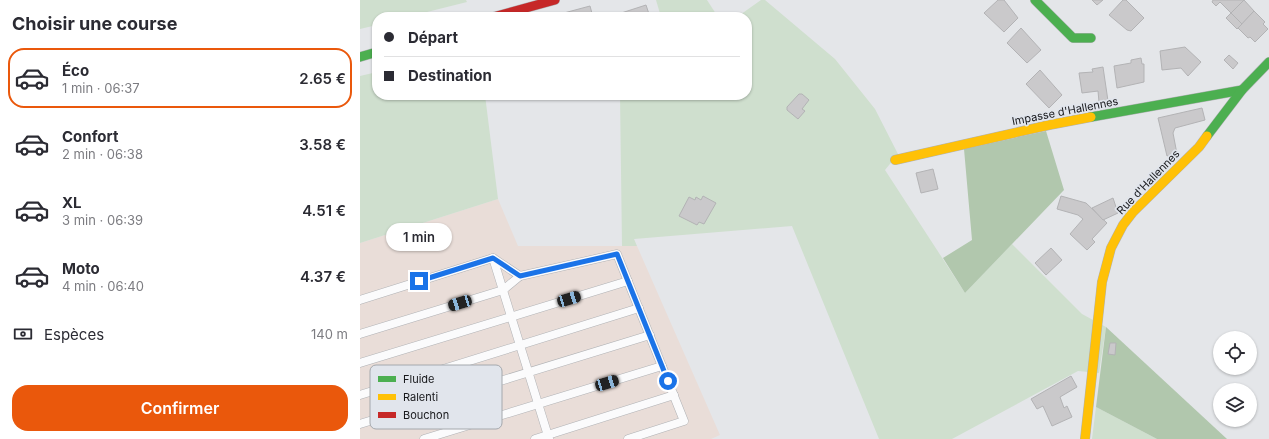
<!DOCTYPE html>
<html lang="fr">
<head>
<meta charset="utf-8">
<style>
  body { margin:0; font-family:Inter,sans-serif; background:#f2f2f3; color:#2b2b33; height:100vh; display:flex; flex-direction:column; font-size:15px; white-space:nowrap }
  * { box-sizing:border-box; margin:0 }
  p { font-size:13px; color:#7c7c81 }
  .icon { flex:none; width:22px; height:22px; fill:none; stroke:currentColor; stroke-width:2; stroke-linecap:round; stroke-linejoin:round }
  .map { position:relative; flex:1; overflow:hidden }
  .details { display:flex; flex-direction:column; background:#fff; width:360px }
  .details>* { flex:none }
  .guide { position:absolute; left:12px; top:12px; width:380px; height:88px; border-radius:16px; box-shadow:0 1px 3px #0004; display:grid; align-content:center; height:88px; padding:0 12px; background:#fff }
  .buttons { position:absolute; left:853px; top:331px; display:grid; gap:8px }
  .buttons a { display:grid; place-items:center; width:44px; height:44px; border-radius:50%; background:#fff; box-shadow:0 1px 3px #0004; font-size:20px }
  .end { position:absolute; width:18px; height:18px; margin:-9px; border:5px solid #1a73e8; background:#fff; box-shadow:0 0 0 2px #fff }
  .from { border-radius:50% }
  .bubble { position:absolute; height:28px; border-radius:14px; background:#fff; box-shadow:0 1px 3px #0004; font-size:13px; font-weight:600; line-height:28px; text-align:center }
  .car { position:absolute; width:12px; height:24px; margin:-12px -6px; border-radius:5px; box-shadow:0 0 3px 1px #0007; background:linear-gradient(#222 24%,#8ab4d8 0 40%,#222 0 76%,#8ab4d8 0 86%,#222 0) }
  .guide b { display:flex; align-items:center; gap:14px; height:38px; font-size:15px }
  .guide b+b { border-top:1px solid #e1e1e2 }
  .guide i { width:10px; height:10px; background:#2b2b33 }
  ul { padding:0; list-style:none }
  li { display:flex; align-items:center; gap:12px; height:60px; margin:0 8px 6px; padding:0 4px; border:2px solid transparent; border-radius:16px }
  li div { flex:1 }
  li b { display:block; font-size:15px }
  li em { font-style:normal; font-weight:600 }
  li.on { border-color:#ea580c }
  li>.icon { width:36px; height:36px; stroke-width:1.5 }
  h2 { padding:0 12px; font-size:18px; line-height:48px }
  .pay { display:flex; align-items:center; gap:10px; height:44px; padding:0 12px; font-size:15px }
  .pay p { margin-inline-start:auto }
  .cta { display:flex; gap:8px; margin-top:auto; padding:8px 12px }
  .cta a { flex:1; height:46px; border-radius:16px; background:#ea580c; color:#fff; font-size:16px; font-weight:600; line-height:46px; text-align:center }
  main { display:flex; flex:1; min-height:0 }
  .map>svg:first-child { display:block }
</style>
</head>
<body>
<main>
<section class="details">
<h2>Choisir une course</h2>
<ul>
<li class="on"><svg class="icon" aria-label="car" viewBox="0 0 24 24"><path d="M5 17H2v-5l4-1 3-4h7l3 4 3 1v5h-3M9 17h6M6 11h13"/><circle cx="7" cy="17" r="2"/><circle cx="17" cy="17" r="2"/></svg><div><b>Éco</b><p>1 min · 06:37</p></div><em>2.65 €</em></li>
<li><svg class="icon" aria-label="car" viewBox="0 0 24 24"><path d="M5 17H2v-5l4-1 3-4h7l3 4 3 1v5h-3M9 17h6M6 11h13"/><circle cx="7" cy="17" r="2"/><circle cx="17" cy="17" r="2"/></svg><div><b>Confort</b><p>2 min · 06:38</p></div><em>3.58 €</em></li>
<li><svg class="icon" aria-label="car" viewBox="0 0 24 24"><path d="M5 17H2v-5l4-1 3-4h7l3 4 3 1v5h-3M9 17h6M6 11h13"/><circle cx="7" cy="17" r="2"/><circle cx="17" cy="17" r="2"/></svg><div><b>XL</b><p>3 min · 06:39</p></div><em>4.51 €</em></li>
<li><svg class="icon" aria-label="car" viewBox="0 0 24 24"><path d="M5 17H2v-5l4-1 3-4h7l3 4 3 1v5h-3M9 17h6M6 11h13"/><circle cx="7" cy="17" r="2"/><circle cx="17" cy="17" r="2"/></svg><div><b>Moto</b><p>4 min · 06:40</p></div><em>4.37 €</em></li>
</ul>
<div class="pay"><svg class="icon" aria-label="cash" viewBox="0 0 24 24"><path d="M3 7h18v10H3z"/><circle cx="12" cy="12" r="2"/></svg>Espèces<p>140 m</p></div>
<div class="cta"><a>Confirmer</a></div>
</section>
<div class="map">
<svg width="909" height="439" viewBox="0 0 909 439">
  <rect width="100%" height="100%" fill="#e4e6e9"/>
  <!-- industrial -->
  <polygon fill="#e9ddd8" points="138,199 158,246 277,246 360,435 351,439 0,439 0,243"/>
  <!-- green -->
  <g fill="#cfdfce">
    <polygon points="0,0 106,0 107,2 47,17 17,17 17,25 0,29"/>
    <polygon points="296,0 347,0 358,17 301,17"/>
    <polygon points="401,0 405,0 475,59 515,109 538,154 525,170 605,293 652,244 722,314 746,327 739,373 718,371 592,439 519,439 432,226 274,239 277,246 262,246 260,95 387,95 387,17 377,17"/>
    <polygon points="17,72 17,95 125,95 138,199 0,243 0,76"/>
    <polygon points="736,407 797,439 732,439"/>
  </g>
  <!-- forest -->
  <g fill="#b1c7ad">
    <polygon points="686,131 704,190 605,293 583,258 612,240 604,149"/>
    <polygon points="746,327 867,439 797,439 736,407"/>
  </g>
  <!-- building -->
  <g fill="#cac9cb" stroke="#b3b3b5">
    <polygon points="638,0 644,0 658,18 644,32 624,13"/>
    <polygon points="732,0 743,0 737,5"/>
    <polygon points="763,0 766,0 784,18 771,31 767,30 749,15"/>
    <polygon points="853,0 884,0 871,13 860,2 856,6 852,2"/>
    <polygon points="884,0 894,11 882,24 871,13"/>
    <polygon points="286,5 290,17 252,17 252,16"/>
    <polygon points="230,6 233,17 189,17"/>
    <polygon points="894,11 905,22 903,24 908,29 895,42 890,37 888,38 878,28"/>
    <polygon points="871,13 882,24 877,29 866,18"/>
    <polygon points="661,28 681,50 667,63 647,43"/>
    <polygon points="825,47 841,62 828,76 821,68 802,70 800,51"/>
    <polygon points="869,55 878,63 873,69 864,60"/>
    <polygon points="781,58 782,64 784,64 784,82 757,88 754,66 771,63 771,60"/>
    <polygon points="743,67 748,101 739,102 738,91 722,93 719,73 733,72 732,69"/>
    <polygon points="680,70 702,95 689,108 666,84"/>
    <polygon points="439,94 442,94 449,100 442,109 445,111 438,119 427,110 427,107"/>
    <polygon points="842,108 845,120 815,128 813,133 817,154 807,156 798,118"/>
    <polygon points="573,169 578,189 561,193 556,173"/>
    <polygon points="343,196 356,203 344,224 339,222 337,225 319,216 329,197 335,200 336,197 341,200"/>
    <polygon points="701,196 726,203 747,223 732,239 735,242 727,250 710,234 723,219 718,215 697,209"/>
    <polygon points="753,198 758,213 743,220 732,208"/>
    <polygon points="691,248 702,260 686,275 675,263"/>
    <polygon points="750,343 756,343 755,355 748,354"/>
    <polygon points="711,376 717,387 700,397 704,408 707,406 712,417 692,426 683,406 677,409 671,399"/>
  </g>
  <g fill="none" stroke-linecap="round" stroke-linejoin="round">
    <defs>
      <g id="lane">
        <polyline points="133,258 160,276 257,254 324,421 268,439"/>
        <polyline points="0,300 133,258 189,439"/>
        <polyline points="0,334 143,290 160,276"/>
        <polyline points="0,363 268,281"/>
        <polyline points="0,395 279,308"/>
        <polyline points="0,424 290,335"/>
        <polyline points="64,439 302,366"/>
        <polyline points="175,439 314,395"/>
      </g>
      <g id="fast">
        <polyline points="675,0 713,38 731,38"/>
        <polyline points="0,57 17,52"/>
        <polyline points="731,117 882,90"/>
        <polyline points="847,136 882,90 909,62"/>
      </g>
      <g id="slow">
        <polyline points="535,160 689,125 731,117"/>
        <polyline points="725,439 742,282 751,248 763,225 773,212 839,147 847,136"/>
      </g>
      <polyline id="jam" points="133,17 195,0"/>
    </defs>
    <!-- lane casing -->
    <use href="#lane" stroke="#b0b2b5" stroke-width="9"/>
    <!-- fast casing -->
    <use href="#fast" stroke="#b0b2b5" stroke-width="10"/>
    <!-- slow casing -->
    <use href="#slow" stroke="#b0b2b5" stroke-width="10"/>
    <!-- jam casing -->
    <use href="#jam" stroke="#b0b2b5" stroke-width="10"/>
    <!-- lane -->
    <use href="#lane" stroke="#fbfbfc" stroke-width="8"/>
    <!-- fast -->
    <use href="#fast" stroke="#4caf50" stroke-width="9"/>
    <!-- slow -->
    <use href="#slow" stroke="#ffc107" stroke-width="9"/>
    <!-- jam -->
    <use href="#jam" stroke="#c62828" stroke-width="9"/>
  </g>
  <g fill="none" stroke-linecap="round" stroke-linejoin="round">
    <!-- route -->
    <polyline stroke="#1a73e8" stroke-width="5" points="59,281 133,258 160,276 257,254 308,381"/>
  </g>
  <g text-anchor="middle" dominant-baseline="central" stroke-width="3.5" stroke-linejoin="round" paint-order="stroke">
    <!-- street labels -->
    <g font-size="11" fill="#17181b" stroke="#e1e5ec">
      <text transform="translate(705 111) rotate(-11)">Impasse d'Hallennes</text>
      <text transform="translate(788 182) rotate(-46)">Rue d'Hallennes</text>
    </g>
  </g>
  <!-- legend -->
  <rect x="10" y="365" width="132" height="64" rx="6" fill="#e1e5ec" stroke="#a4a8ad" stroke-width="1"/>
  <rect x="18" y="376" width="18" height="6" fill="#4caf50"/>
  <rect x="18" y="394" width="18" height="6" fill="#ffc107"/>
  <rect x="18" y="412" width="18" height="6" fill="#c62828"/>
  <g font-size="11" fill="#17181b">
    <text x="43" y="383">Fluide</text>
    <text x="43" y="401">Ralenti</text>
    <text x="43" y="419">Bouchon</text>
  </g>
</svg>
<div class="buttons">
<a><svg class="icon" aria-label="locate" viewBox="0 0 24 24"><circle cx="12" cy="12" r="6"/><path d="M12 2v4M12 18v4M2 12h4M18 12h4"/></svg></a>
<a><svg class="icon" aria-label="layers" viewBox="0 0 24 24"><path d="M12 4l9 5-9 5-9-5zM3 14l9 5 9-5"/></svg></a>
</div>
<i class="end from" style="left:308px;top:381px"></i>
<i class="end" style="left:59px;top:281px"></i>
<div class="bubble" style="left:26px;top:223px;width:66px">1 min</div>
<i class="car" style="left:209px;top:299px;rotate:73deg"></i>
<i class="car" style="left:100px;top:303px;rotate:253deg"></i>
<i class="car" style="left:247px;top:383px;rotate:73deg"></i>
<div class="guide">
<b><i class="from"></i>Départ</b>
<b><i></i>Destination</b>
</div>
</div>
</main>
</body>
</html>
